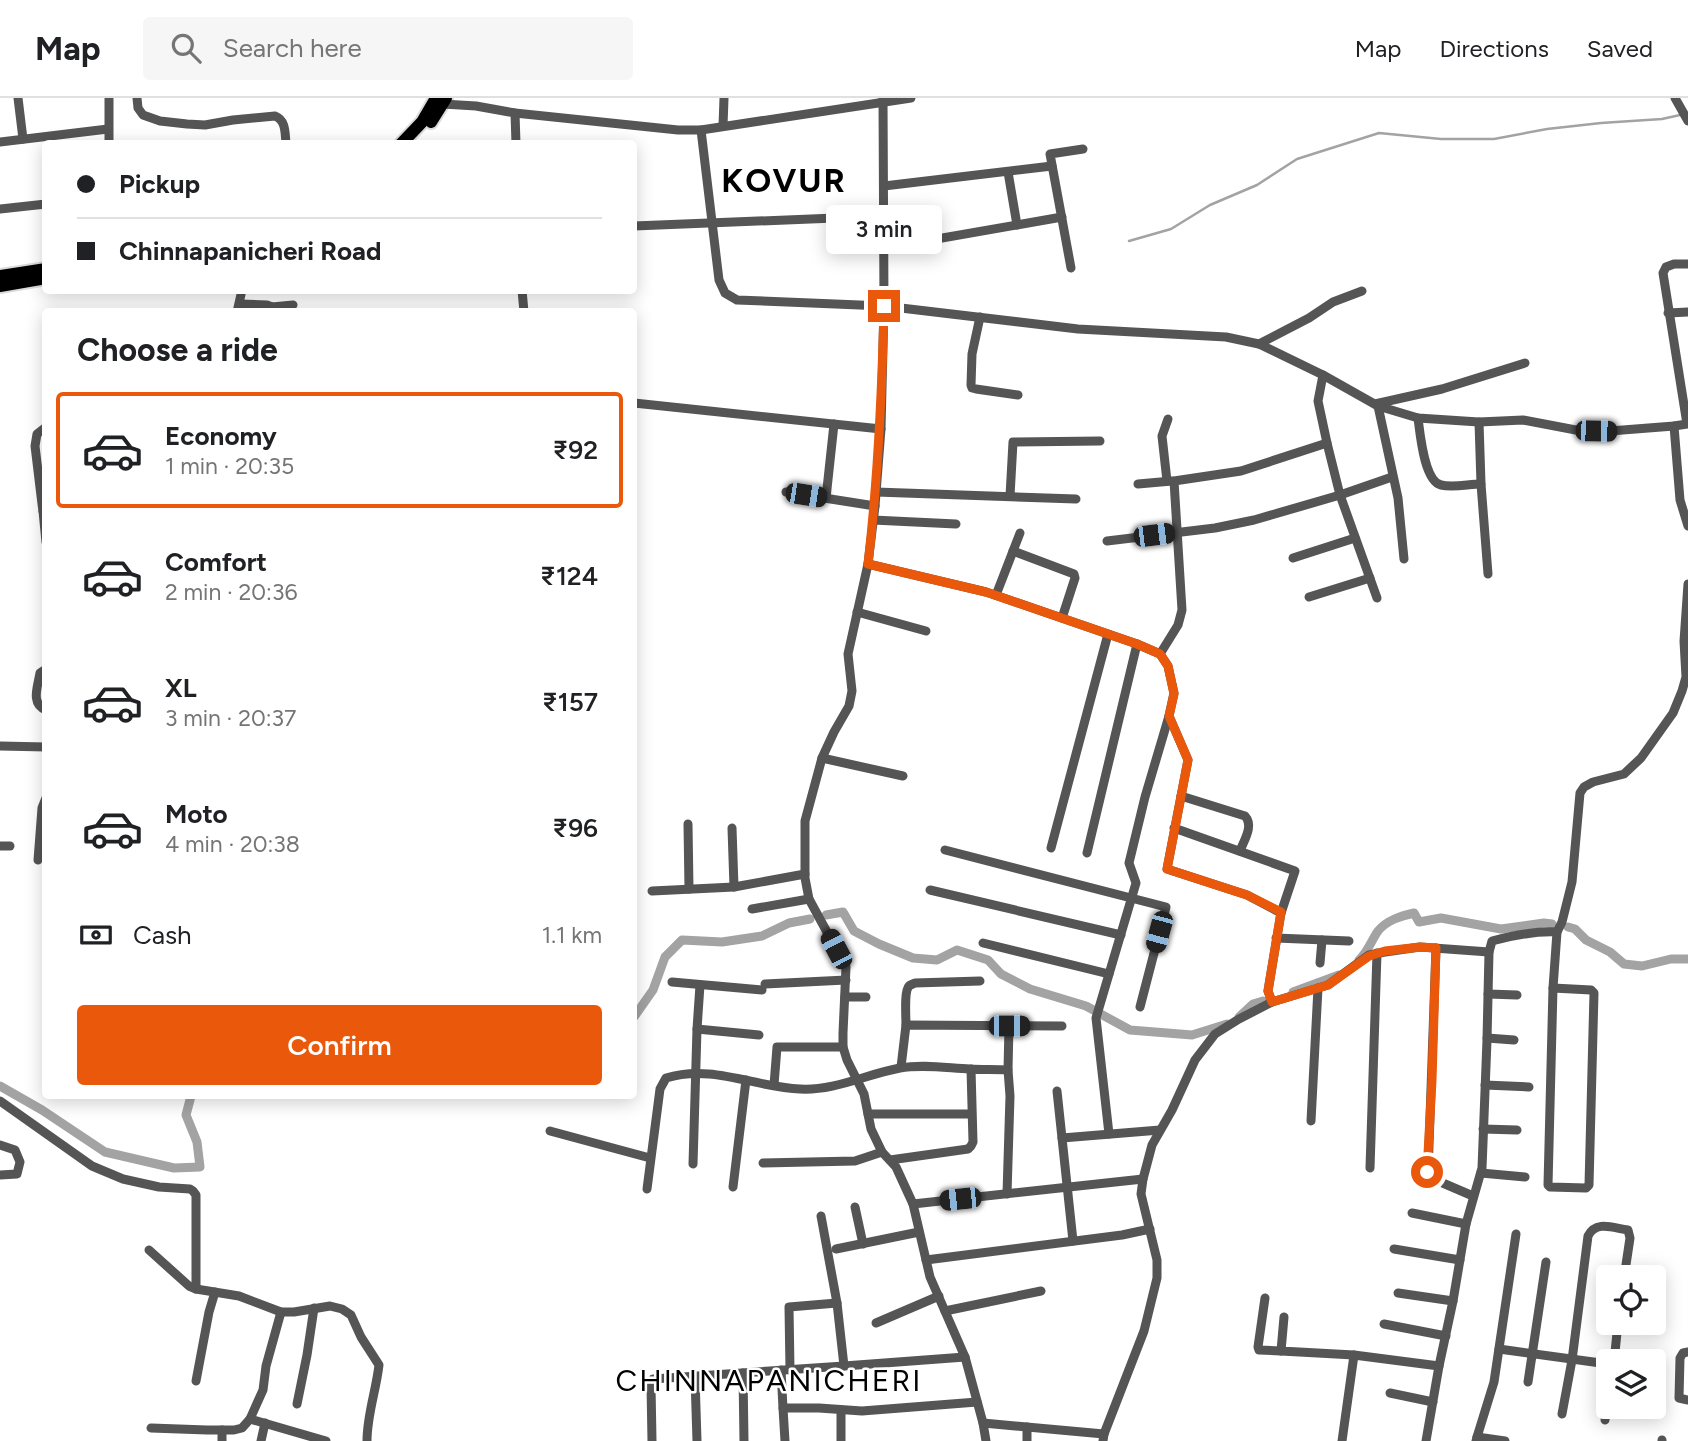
<!DOCTYPE html>
<html lang="en">
<head>
<meta charset="utf-8">
<style>
  body { margin:0; font-family:Figtree,sans-serif; background:#f6f6f6; color:#202124; height:100vh; display:flex; flex-direction:column; font-size:26px; white-space:nowrap }
  * { box-sizing:border-box; margin:0 }
  p { font-size:23px; color:#757577 }
  .icon { flex:none; width:38px; height:38px; fill:none; stroke:currentColor; stroke-width:2; stroke-linecap:round; stroke-linejoin:round }
  .map { position:relative; flex:1; overflow:hidden }
  .drawer { position:absolute; left:42px; top:210px; width:595px; height:791px; display:flex; flex-direction:column; background:#fff; border-radius:7px; box-shadow:0 4px 18px #0003 }
  .drawer>* { flex:none }
  .banner { position:absolute; left:42px; top:42px; width:595px; height:154px; border-radius:7px; box-shadow:0 4px 18px #0003; display:grid; align-content:center; height:154px; padding:0 35px; background:#fff }
  .buttons { position:absolute; left:1596px; top:1167px; display:grid; gap:14px }
  .buttons a { display:grid; place-items:center; width:70px; height:70px; border-radius:7px; background:#fff; box-shadow:0 4px 18px #0003; font-size:35px }
  .end { position:absolute; width:32px; height:32px; margin:-16px; border:9px solid #ea580c; background:#fff; box-shadow:0 0 0 4px #fff }
  .from { border-radius:50% }
  .bubble { position:absolute; height:49px; border-radius:7px; background:#fff; box-shadow:0 4px 18px #0003; font-size:23px; font-weight:600; line-height:49px; text-align:center }
  .car { position:absolute; width:21px; height:42px; margin:-21px -10px; border-radius:9px; box-shadow:0 0 5px 2px #0007; background:linear-gradient(#222 24%,#8ab4d8 0 40%,#222 0 76%,#8ab4d8 0 86%,#222 0) }
  .banner b { display:flex; align-items:center; gap:24px; height:66px; font-size:26px }
  .banner b+b { border-top:2px solid #e0e0e0 }
  .banner i { width:18px; height:18px; background:#202124 }
  ul { padding:0; list-style:none }
  li { display:flex; align-items:center; gap:21px; height:116px; margin:0 14px 10px; padding:0 21px; border:4px solid transparent; border-radius:7px }
  li div { flex:1 }
  li b { display:block; font-size:26px }
  li em { font-style:normal; font-weight:600 }
  li.selected { border-color:#ea580c }
  li>.icon { width:63px; height:63px; stroke-width:1.5 }
  h2 { padding:0 35px; font-size:32px; line-height:84px }
  .pay { display:flex; align-items:center; gap:18px; height:77px; padding:0 35px; font-size:26px }
  .pay p { margin-inline-start:auto }
  .cta { display:flex; gap:14px; margin-top:auto; padding:14px 35px }
  .cta a { flex:1; height:80px; border-radius:7px; background:#ea580c; color:#fff; font-size:28px; font-weight:600; line-height:80px; text-align:center }
  header { display:flex; align-items:center; gap:42px; box-sizing:border-box; height:98px; padding:0 35px; background:#fff; border-bottom:2px solid #e0e0e0 }
  header strong { font-size:33px }
  nav { display:flex; gap:38px; margin-inline-start:auto; font-size:24px }
  .search { width:490px; height:63px; background:#f6f6f6; display:flex; align-items:center; gap:18px; box-sizing:border-box; padding:0 24px; border-radius:7px; color:#757577; font-size:26px }
  .map>svg:first-child { display:block }
</style>
</head>
<body>
<header>
<strong>Map</strong>
<div class="search"><svg class="icon" aria-label="search" viewBox="0 0 24 24"><circle cx="10" cy="10" r="6"/><path d="M15 15l6 6"/></svg>Search here</div>
<nav><a>Map</a><a>Directions</a><a>Saved</a></nav>
</header>
<div class="map">
<svg width="1688" height="1343" viewBox="0 0 1688 1343">
  <rect width="100%" height="100%" fill="#fff"/>
  <g fill="none" stroke-linecap="round" stroke-linejoin="round">
    <!-- stream -->
    <polyline stroke="#a3a3a3" stroke-width="2.5" points="1129,143 1171,131 1210,107 1257,87 1297,61 1379,35 1441,41 1494,41 1547,31 1601,25 1662,21 1680,17"/>
    <!-- canal -->
    <g stroke="#a3a3a3" stroke-width="9">
      <polyline points="826,817 843,814 854,833 879,846 913,860 937,862 957,852 988,862 1001,876 1030,891 1086,908 1130,932 1192,937 1227,926"/>
      <polyline points="1568,829 1575,831 1586,842 1610,854 1624,866 1642,868 1671,861 1688,861"/>
      <path d="M1359 862C1368 854 1371 843 1378 833 1387 822 1401 818 1414 815L1419 824 1441 820 1501 831 1544 825 1552 826"/>
      <polyline points="1293,894 1339,877"/>
      <polyline points="634,919 653,892 665,859 682,842 722,844 762,838 789,825 810,821"/>
      <polyline points="1239,919 1253,906 1263,903"/>
      <polyline points="0,988 42,1012 105,1054 174,1070 200,1069 197,1044 186,1017 191,998"/>
    </g>
    <defs>
      <g id="major">
        <polyline points="431,24 446,0"/>
        <polyline points="401,46 422,24 436,0"/>
        <polyline points="0,178 46,171"/>
        <polyline points="0,188 46,180"/>
      </g>
    </defs>
    <!-- major casing -->
    <use href="#major" stroke="#dbdbdb" stroke-width="16"/>
    <!-- minor -->
    <g stroke="#555" stroke-width="9">
      <polyline points="18,0 23,41"/>
      <path d="M137 0 138 10 143 17 160 23 187 26 205 27 233 22 275 18C286 22 285 35 286 46"/>
      <polyline points="883,0 884,208 881,331 875,408 868,466 848,556 852,593 849,608 834,634 822,660 805,723 805,780 809,801 846,869 843,935 843,949 847,962 864,996 871,1031 882,1054 896,1069 913,1106 930,1179 965,1259 983,1325 986,1343"/>
      <polyline points="1675,0 1688,23"/>
      <polyline points="439,3 443,6 476,8 515,15 678,32 701,32 911,0"/>
      <polyline points="515,15 516,46"/>
      <polyline points="723,28 724,0"/>
      <polyline points="701,32 719,182 725,195 737,202 884,208 1078,231 1226,239 1259,246 1323,277 1378,308 1418,320 1479,324 1523,322 1581,333 1610,333 1674,328 1687,326 1663,175 1666,169 1674,166 1688,166"/>
      <polyline points="0,44 108,31"/>
      <polyline points="109,46 109,0"/>
      <polyline points="1008,74 1017,127"/>
      <polyline points="884,88 1052,68"/>
      <polyline points="0,111 46,106"/>
      <polyline points="634,128 884,118 935,112"/>
      <polyline points="885,150 1062,119"/>
      <polyline points="1071,170 1050,56 1083,51"/>
      <polyline points="522,192 524,214"/>
      <polyline points="240,206 267,207 272,209 272,214"/>
      <polyline points="272,209 293,207"/>
      <polyline points="237,214 242,192"/>
      <polyline points="1668,215 1688,214"/>
      <polyline points="980,219 972,256 971,287 972,290 976,291 1018,297"/>
      <polyline points="1259,246 1309,220 1333,204 1362,193"/>
      <polyline points="1323,277 1318,303 1327,345 1340,397 1377,500"/>
      <polyline points="634,305 881,331"/>
      <polyline points="1375,306 1442,291 1525,265"/>
      <polyline points="1378,308 1398,400 1404,461"/>
      <path d="M1418 320C1420 335 1424 383 1441 387 1453 390 1469 386 1481 386"/>
      <polyline points="1479,324 1481,386 1488,476"/>
      <polyline points="1674,328 1680,402 1688,428"/>
      <polyline points="46,329 37,336 35,348 42,406 43,413 46,413"/>
      <polyline points="1167,383 1162,338 1168,321"/>
      <polyline points="1138,386 1172,383"/>
      <polyline points="786,394 875,408"/>
      <polyline points="876,394 1076,401"/>
      <polyline points="1010,398 1013,344 1100,343"/>
      <polyline points="826,400 834,326"/>
      <polyline points="43,413 46,444"/>
      <polyline points="873,422 956,426"/>
      <polyline points="1107,443 1215,430 1254,422 1340,397 1392,379"/>
      <polyline points="1013,453 1074,476 1075,480 1062,520"/>
      <polyline points="1293,460 1355,440"/>
      <polyline points="868,466 986,494 1137,546 1160,556 1168,568 1174,595 1169,618 1188,662 1167,771 1247,797 1281,815 1268,893 1272,904 1239,921 1215,936 1195,962 1172,1012 1152,1047 1143,1081 1141,1096 1157,1162 1157,1180 1144,1233 1104,1336 1103,1343"/>
      <polyline points="996,497 1020,435"/>
      <polyline points="1309,499 1370,480"/>
      <polyline points="857,514 926,533"/>
      <polyline points="1160,556 1178,527 1182,512 1174,383 1241,373 1327,345"/>
      <path d="M46 571 40 575C38 588 30 606 46 612"/>
      <polyline points="0,648 46,649"/>
      <polyline points="822,660 903,678"/>
      <path d="M1181 698 1245 718C1254 728 1244 742 1240 753"/>
      <polyline points="688,726 689,791"/>
      <polyline points="732,730 734,789"/>
      <polyline points="1174,730 1295,773 1281,815"/>
      <polyline points="0,748 10,748"/>
      <polyline points="1051,750 1108,536"/>
      <polyline points="945,752 1166,809 1140,909"/>
      <polyline points="1087,755 1137,546"/>
      <polyline points="38,762 42,710 46,700"/>
      <polyline points="930,792 1121,837"/>
      <polyline points="652,793 734,789 805,776"/>
      <polyline points="752,811 809,801"/>
      <polyline points="1276,840 1349,843"/>
      <polyline points="983,845 1109,876"/>
      <polyline points="1436,850 1428,1076 1431,1080 1473,1098"/>
      <polyline points="1320,865 1322,842"/>
      <polyline points="672,884 762,892"/>
      <polyline points="765,886 846,882"/>
      <polygon points="1553,890 1591,892 1594,895 1589,1087 1586,1090 1550,1089 1548,1087"/>
      <polyline points="1553,890 1557,834 1562,824 1572,784 1580,695 1584,689 1593,684 1624,676 1641,660 1673,615 1682,593 1686,579 1684,543 1688,486"/>
      <polyline points="1488,896 1517,897"/>
      <polyline points="845,899 866,899"/>
      <polyline points="1272,904 1328,887 1369,857 1385,854 1420,849 1489,854"/>
      <path d="M906 927C906 919 904 893 909 888 910 887 913 886 915 885L980 883"/>
      <polyline points="697,931 759,937"/>
      <polyline points="1487,940 1514,942"/>
      <polyline points="901,969 906,927 1062,928"/>
      <polyline points="774,987 777,949 843,949"/>
      <polyline points="1485,987 1529,989"/>
      <polyline points="1057,993 1062,1040"/>
      <polyline points="0,1003 92,1068 123,1081 159,1089 190,1091 193,1093 196,1097 196,1191"/>
      <polyline points="868,1016 971,1016"/>
      <polyline points="1311,1023 1318,890"/>
      <polyline points="1483,1031 1517,1032"/>
      <polyline points="550,1033 650,1060"/>
      <polyline points="1109,1036 1096,920 1136,785 1129,765 1145,699 1169,618"/>
      <polyline points="0,1047 15,1052 20,1064 17,1076 0,1077"/>
      <polyline points="890,1062 968,1051 971,1048 973,1044 971,971"/>
      <polyline points="763,1065 855,1063 882,1054"/>
      <polyline points="693,1066 697,931 700,887"/>
      <polyline points="1370,1070 1377,855"/>
      <polyline points="1481,1075 1525,1079"/>
      <polyline points="733,1089 746,982"/>
      <path d="M647 1091 660 991 666 980C712 966 754 989 800 991 834 993 867 976 900 970 923 966 947 970 970 971 982 972 995 971 1008 972"/>
      <polyline points="1007,1096 1010,998 1008,972 1009,928"/>
      <polyline points="913,1106 1143,1081"/>
      <polyline points="855,1109 863,1146"/>
      <polyline points="1412,1115 1466,1126"/>
      <polyline points="821,1118 837,1205 844,1268 965,1259"/>
      <polyline points="1073,1143 1062,1040 1160,1032"/>
      <polyline points="836,1151 919,1134"/>
      <polyline points="1394,1151 1460,1162"/>
      <path d="M149 1152 189 1188 196 1191 239 1198 281 1214H294L330 1208 342 1211 351 1217 361 1239 379 1267C376 1293 367 1317 367 1343"/>
      <polyline points="926,1162 1122,1137 1150,1131"/>
      <polyline points="1398,1195 1453,1203"/>
      <polyline points="1265,1200 1258,1249 1259,1252 1281,1253"/>
      <polyline points="945,1213 1041,1193"/>
      <polyline points="1284,1219 1281,1253 1354,1257"/>
      <polyline points="876,1225 939,1198"/>
      <polyline points="1384,1226 1446,1238"/>
      <polyline points="1499,1251 1608,1266"/>
      <polyline points="1688,1254 1683,1255 1680,1260 1679,1300 1688,1302"/>
      <polyline points="1614,1264 1618,1225"/>
      <polyline points="781,1272 783,1310 819,1310 862,1313 977,1304"/>
      <polyline points="790,1272 789,1209 837,1205"/>
      <polyline points="743,1275 744,1343"/>
      <polyline points="695,1279 697,1343"/>
      <polyline points="196,1283 209,1214 215,1194"/>
      <polyline points="1528,1284 1546,1164"/>
      <polyline points="1390,1295 1433,1304"/>
      <polyline points="297,1306 307,1257 314,1210"/>
      <polyline points="783,1310 785,1343"/>
      <polyline points="841,1312 841,1343"/>
      <path d="M1562 1316 1572 1262 1588 1138C1596 1122 1613 1130 1628 1132L1630 1140 1624 1180"/>
      <polyline points="250,1321 326,1343"/>
      <polyline points="1605,1322 1608,1294"/>
      <polyline points="983,1325 1104,1336"/>
      <polyline points="151,1330 207,1332 234,1332 242,1330 250,1321 263,1292 266,1268 281,1214"/>
      <polyline points="1477,1339 1494,1284 1516,1136"/>
      <polyline points="222,1343 222,1332"/>
      <polyline points="261,1343 265,1325"/>
      <polyline points="652,1343 651,1287 653,1281 844,1268"/>
      <polyline points="1027,1343 1027,1329"/>
      <path d="M1342 1343 1354 1257 1439 1268 1453 1203 1466 1126 1482 1070 1487 942 1489 854 1492 843C1514 837 1534 833 1557 834"/>
      <polyline points="1426,1343 1439,1268"/>
      <polyline points="1476,1343 1477,1339 1505,1343"/>
      <polyline points="1662,1343 1662,1342"/>
    </g>
    <!-- major -->
    <use href="#major" stroke="#000" stroke-width="12"/>
  </g>
  <g fill="none" stroke-linecap="round" stroke-linejoin="round">
    <!-- route -->
    <path stroke="#ea580c" stroke-width="9" d="M884 208C882 294 878 380 868 466L986 494 1137 546 1160 556 1168 568 1174 596 1169 618 1188 662 1167 771 1247 797 1281 814 1268 893 1272 904 1328 887 1369 858 1385 853 1420 849 1436 850 1432 982 1427 1074"/>
  </g>
  <g text-anchor="middle" dominant-baseline="central" stroke-width="5" stroke-linejoin="round" paint-order="stroke">
    <!-- quarter labels -->
    <g font-size="30" letter-spacing="2" fill="#000" stroke="#fff">
      <text x="769" y="1282">CHINNAPANICHERI</text>
    </g>
    <!-- district labels -->
    <g font-size="33" font-weight="bold" letter-spacing="2" fill="#000" stroke="#fff">
      <text x="784" y="82">KOVUR</text>
    </g>
  </g>
</svg>
<div class="buttons">
<a><svg class="icon" aria-label="locate" viewBox="0 0 24 24"><circle cx="12" cy="12" r="6"/><path d="M12 2v4M12 18v4M2 12h4M18 12h4"/></svg></a>
<a><svg class="icon" aria-label="layers" viewBox="0 0 24 24"><path d="M12 4l9 5-9 5-9-5zM3 14l9 5 9-5"/></svg></a>
</div>
<i class="end from" style="left:1427px;top:1074px"></i>
<i class="end" style="left:884px;top:208px"></i>
<div class="bubble" style="left:826px;top:107px;width:116px">3 min</div>
<i class="car" style="left:1596px;top:333px;rotate:91deg"></i>
<i class="car" style="left:806px;top:397px;rotate:99deg"></i>
<i class="car" style="left:1154px;top:437px;rotate:83deg"></i>
<i class="car" style="left:1159px;top:834px;rotate:195deg"></i>
<i class="car" style="left:836px;top:851px;rotate:332deg"></i>
<i class="car" style="left:1009px;top:928px;rotate:90deg"></i>
<i class="car" style="left:960px;top:1101px;rotate:264deg"></i>
<div class="banner">
<b><i class="from"></i>Pickup</b>
<b><i></i>Chinnapanicheri Road</b>
</div>
<section class="drawer">
<h2>Choose a ride</h2>
<ul>
<li class="selected"><svg class="icon" aria-label="car" viewBox="0 0 24 24"><path d="M5 17H2v-5l4-1 3-4h7l3 4 3 1v5h-3M9 17h6M6 11h13"/><circle cx="7" cy="17" r="2"/><circle cx="17" cy="17" r="2"/></svg><div><b>Economy</b><p>1 min · 20:35</p></div><em>₹92</em></li>
<li><svg class="icon" aria-label="car" viewBox="0 0 24 24"><path d="M5 17H2v-5l4-1 3-4h7l3 4 3 1v5h-3M9 17h6M6 11h13"/><circle cx="7" cy="17" r="2"/><circle cx="17" cy="17" r="2"/></svg><div><b>Comfort</b><p>2 min · 20:36</p></div><em>₹124</em></li>
<li><svg class="icon" aria-label="car" viewBox="0 0 24 24"><path d="M5 17H2v-5l4-1 3-4h7l3 4 3 1v5h-3M9 17h6M6 11h13"/><circle cx="7" cy="17" r="2"/><circle cx="17" cy="17" r="2"/></svg><div><b>XL</b><p>3 min · 20:37</p></div><em>₹157</em></li>
<li><svg class="icon" aria-label="car" viewBox="0 0 24 24"><path d="M5 17H2v-5l4-1 3-4h7l3 4 3 1v5h-3M9 17h6M6 11h13"/><circle cx="7" cy="17" r="2"/><circle cx="17" cy="17" r="2"/></svg><div><b>Moto</b><p>4 min · 20:38</p></div><em>₹96</em></li>
</ul>
<div class="pay"><svg class="icon" aria-label="cash" viewBox="0 0 24 24"><path d="M3 7h18v10H3z"/><circle cx="12" cy="12" r="2"/></svg>Cash<p>1.1 km</p></div>
<div class="cta"><a>Confirm</a></div>
</section>
</div>
</body>
</html>
